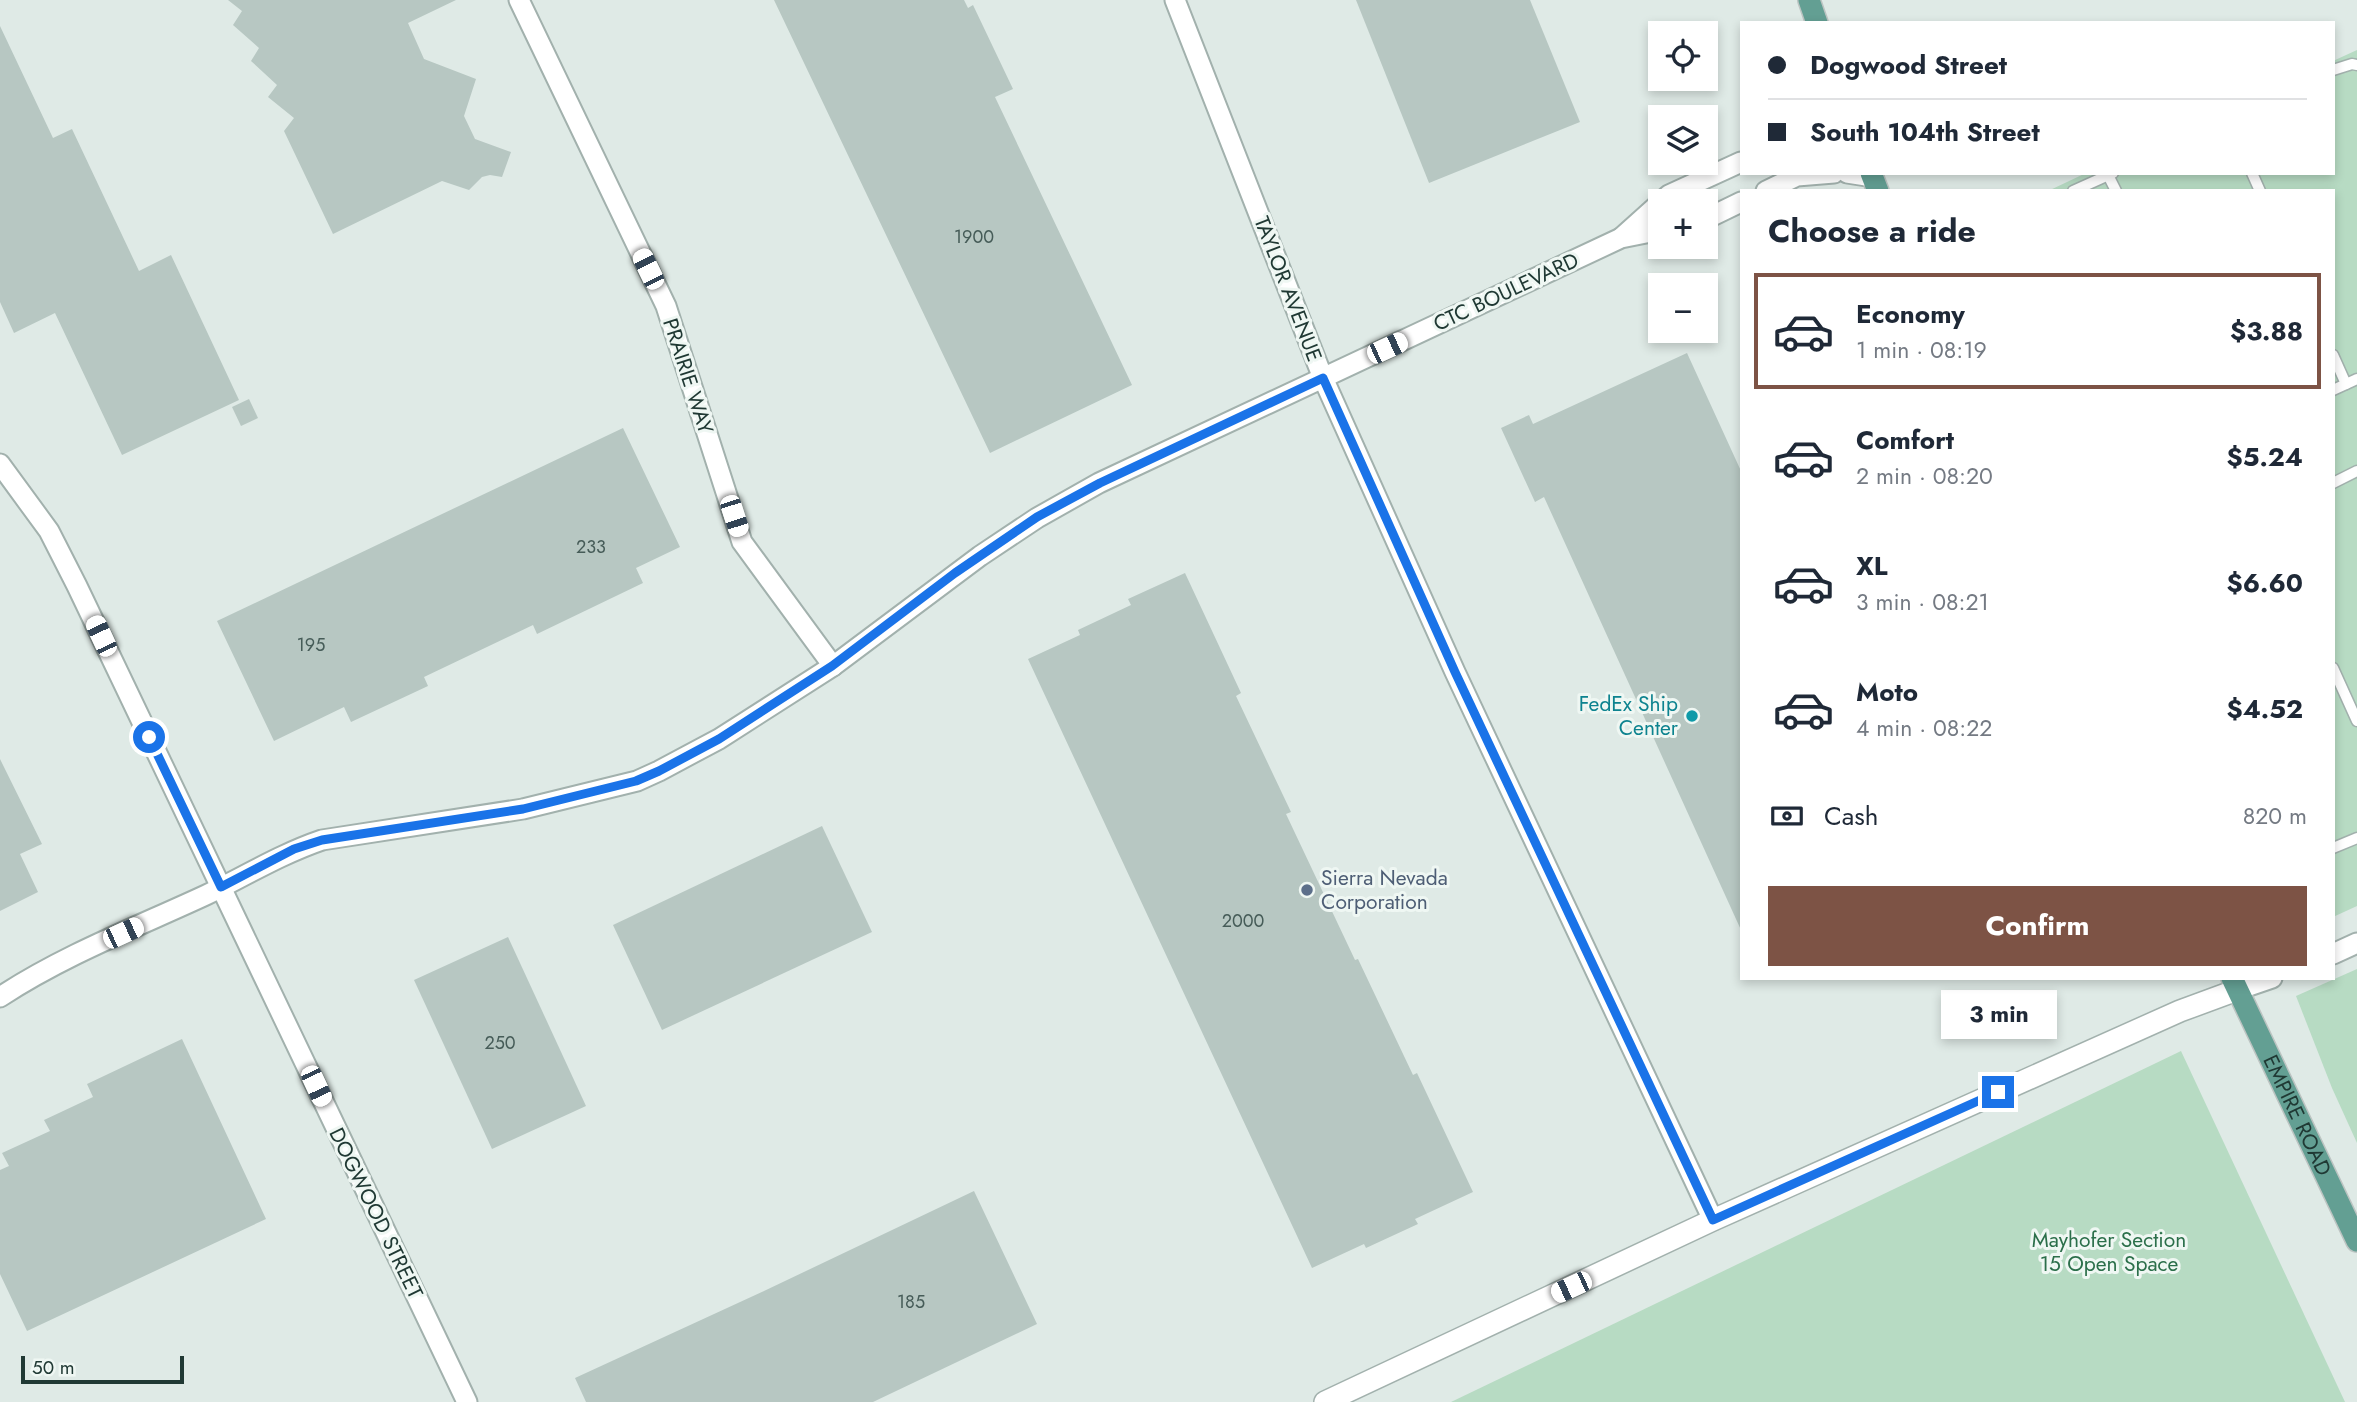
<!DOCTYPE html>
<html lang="en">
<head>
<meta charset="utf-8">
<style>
  body { margin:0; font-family:Jost,sans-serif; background:#f6f6f7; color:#1f2937; height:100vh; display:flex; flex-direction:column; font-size:26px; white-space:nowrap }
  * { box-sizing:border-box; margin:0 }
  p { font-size:23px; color:#747a83 }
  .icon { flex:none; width:38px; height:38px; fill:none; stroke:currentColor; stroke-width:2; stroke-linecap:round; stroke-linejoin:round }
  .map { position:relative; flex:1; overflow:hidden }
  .side { position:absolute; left:1740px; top:189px; width:595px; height:791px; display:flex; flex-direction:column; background:#fff; border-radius:0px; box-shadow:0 4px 10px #0003 }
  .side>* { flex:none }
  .banner { position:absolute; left:1740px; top:21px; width:595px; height:154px; border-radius:0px; box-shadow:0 4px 10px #0003; display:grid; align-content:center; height:154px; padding:0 28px; background:#fff }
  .fabs { position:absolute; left:1648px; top:21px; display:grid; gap:14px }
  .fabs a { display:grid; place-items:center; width:70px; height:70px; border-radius:0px; background:#fff; box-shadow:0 4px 10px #0003; font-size:35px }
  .scale { position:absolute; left:21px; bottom:18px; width:163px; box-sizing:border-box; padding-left:7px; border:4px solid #203934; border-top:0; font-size:19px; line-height:24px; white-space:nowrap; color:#203934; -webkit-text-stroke:5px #eff7f3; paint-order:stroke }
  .end { position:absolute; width:32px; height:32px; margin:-16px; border:9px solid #1a73e8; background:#fff; box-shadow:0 0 0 4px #fff }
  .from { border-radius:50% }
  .bubble { position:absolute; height:49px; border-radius:0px; background:#fff; box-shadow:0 4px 10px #0003; font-size:23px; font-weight:700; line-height:49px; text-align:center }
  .car { position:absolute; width:21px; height:42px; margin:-21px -10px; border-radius:9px; box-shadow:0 0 5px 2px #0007; background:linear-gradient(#fff 24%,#345 0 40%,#fff 0 76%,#345 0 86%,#fff 0) }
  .banner b { display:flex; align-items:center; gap:24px; height:66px; font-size:26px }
  .banner b+b { border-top:2px solid #e0e1e3 }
  .banner i { width:18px; height:18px; background:#1f2937 }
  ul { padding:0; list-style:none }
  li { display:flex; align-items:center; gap:21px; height:116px; margin:0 14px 10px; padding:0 14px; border:4px solid transparent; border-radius:0px }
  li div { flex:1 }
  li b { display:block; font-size:26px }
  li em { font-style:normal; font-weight:700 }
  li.current { border-color:#7d5345 }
  li>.icon { width:63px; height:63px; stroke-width:1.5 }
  h2 { padding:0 28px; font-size:32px; line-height:84px }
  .pay { display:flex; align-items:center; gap:18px; height:77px; padding:0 28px; font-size:26px }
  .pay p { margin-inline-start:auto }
  .button { display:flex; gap:14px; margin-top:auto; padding:14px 28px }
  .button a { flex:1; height:80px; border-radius:0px; background:#7d5345; color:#fff; font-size:28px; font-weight:700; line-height:80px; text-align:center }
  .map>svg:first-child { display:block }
</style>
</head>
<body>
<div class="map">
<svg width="2357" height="1402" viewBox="0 0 2357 1402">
  <rect width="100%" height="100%" fill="#dfeae6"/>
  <!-- green -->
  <g fill="#b7dbc3">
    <polygon points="2357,50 2357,906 2333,917 2333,191 2048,191 2086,173 2333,173 2333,61"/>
    <polygon points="2357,969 2357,1143 2332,1088 2296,996"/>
    <polygon points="2181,1051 2345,1402 1451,1402"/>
  </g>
  <!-- building -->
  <g fill="#b7c7c2">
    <polygon points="228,0 456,0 408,23 424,59 476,79 464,116 475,139 511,152 502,177 490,175 482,177 469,190 442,181 333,234 284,131 294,118 268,97 277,85 251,61 259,48 233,25 242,11"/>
    <polygon points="774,0 964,0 968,8 973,5 1013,89 995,97 1132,385 990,453"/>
    <polygon points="1356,0 1530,0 1580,122 1429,183"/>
    <polygon points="0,26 53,138 72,129 139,271 171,255 239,400 122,455 55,313 14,333 0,302"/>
    <polygon points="1687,353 1741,471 1741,930 1544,497 1535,502 1501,428 1529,415 1533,424"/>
    <polygon points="249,399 258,418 241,426 232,407"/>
    <polygon points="623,428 680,547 636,568 643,583 537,634 533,625 424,677 428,686 351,722 344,707 274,741 217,621"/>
    <polygon points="1185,573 1241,693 1236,696 1291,812 1286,814 1355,960 1358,959 1413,1075 1417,1073 1473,1192 1415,1219 1418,1224 1366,1248 1364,1244 1312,1268 1028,659 1080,635 1078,630 1131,605 1128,599"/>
    <polygon points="0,759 42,844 20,854 38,892 0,911"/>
    <polygon points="822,826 872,932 662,1030 613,925"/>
    <polygon points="508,937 586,1106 492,1149 414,980"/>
    <polygon points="182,1039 266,1219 27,1331 0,1274 0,1170 9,1166 2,1153 50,1131 44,1120 93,1097 87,1084"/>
    <polygon points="974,1191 1037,1324 873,1402 586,1402 575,1378 764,1291"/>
  </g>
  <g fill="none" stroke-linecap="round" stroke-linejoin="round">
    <defs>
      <g id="service">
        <polyline points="2333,70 2352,64 2357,65"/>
        <polyline points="2252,173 2260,191"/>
        <polyline points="2108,175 2116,191"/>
        <polyline points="2073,191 2113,173"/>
        <polyline points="2333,355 2346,384"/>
        <polyline points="2333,390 2357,379"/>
        <polyline points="2333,483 2357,471"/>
        <polyline points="2333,668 2357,721"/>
        <polyline points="2333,848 2357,838"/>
      </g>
      <g id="minor">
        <polyline points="519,0 666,306 742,542 833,666"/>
        <polyline points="1175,0 1323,378 1455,672 1713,1220"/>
        <polyline points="1847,173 1873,177"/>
        <polyline points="1766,191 1797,176 1834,173"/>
        <polyline points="1662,201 1669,195 1741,162"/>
        <polyline points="1706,219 1741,202"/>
        <polyline points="1622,237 1661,202"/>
        <polyline points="0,464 49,531 77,586 467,1402"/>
        <polyline points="2333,954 2357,943"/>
        <polyline points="2237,990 2272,978"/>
        <path d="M0 997C64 955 137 927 206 895 245 876 281 854 322 840L523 809 637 781 659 771 719 739 833 666 980 556 1037 518 1099 483 1621 238 1661 230"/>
      </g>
      <polyline id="tertiary" points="1325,1402 1713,1220 2180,1011 2237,990"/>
      <g id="primary">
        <polyline points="1809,0 1817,23"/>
        <polyline points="1871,173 1878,191"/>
        <path id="s1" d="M2232 978 2357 1241"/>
      </g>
    </defs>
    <!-- service casing -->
    <use href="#service" stroke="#a2b1ad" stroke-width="13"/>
    <!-- minor casing -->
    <use href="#minor" stroke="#a2b1ad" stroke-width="23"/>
    <!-- tertiary casing -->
    <use href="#tertiary" stroke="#a2b1ad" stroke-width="24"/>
    <!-- primary casing -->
    <use href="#primary" stroke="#bcc4c2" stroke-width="24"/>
    <!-- service -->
    <use href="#service" stroke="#fff" stroke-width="10"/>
    <!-- minor -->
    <use href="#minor" stroke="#fff" stroke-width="19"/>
    <!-- tertiary -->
    <use href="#tertiary" stroke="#fff" stroke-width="21"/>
    <!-- primary -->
    <use href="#primary" stroke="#639f93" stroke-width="21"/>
  </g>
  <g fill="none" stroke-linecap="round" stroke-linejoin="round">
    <!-- route -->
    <polyline stroke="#1a73e8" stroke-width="9" points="149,737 221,887 294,849 322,840 523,809 636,781 659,771 719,739 832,666 955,573 1037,517 1100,483 1323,378 1455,672 1713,1220 1998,1092"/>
  </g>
  <!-- markers -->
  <circle fill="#0f9aa8" stroke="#eff7f3" stroke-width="2.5" cx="1692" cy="716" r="7"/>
  <circle fill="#5c6f8a" stroke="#eff7f3" stroke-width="2.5" cx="1307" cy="890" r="7"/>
  <g text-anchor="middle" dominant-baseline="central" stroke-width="6" stroke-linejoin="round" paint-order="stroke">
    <!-- number labels -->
    <g font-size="18" fill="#465c58">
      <text x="974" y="237">1900</text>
      <text x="591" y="547">233</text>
      <text x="311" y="645">195</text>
      <text x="1243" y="921">2000</text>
      <text x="500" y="1043">250</text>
      <text x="911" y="1302">185</text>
    </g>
    <!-- street labels -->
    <g font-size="21" fill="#203934" stroke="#eff7f3">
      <text transform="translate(1288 289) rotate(69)">TAYLOR AVENUE</text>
      <text transform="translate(1506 292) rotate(-25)">CTC BOULEVARD</text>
      <text transform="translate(688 376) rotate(72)">PRAIRIE WAY</text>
      <text stroke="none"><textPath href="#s1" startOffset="152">EMPIRE ROAD</textPath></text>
      <text transform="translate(376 1213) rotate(64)">DOGWOOD STREET</text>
    </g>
    <!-- culture labels -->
    <g font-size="21" fill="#0d838f" stroke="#eff7f3" text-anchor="end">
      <text x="1678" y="704">FedEx Ship<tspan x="1678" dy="24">Center</tspan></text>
    </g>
    <!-- service labels -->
    <g font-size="21" fill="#4e5e75" stroke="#eff7f3" text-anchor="start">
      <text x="1321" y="878">Sierra Nevada<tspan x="1321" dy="24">Corporation</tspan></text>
    </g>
    <!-- park labels -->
    <g font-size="21" fill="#2b6f4a" stroke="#eff7f3">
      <text x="2109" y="1240">Mayhofer Section<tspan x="2109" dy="24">15 Open Space</tspan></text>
    </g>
  </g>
</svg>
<div class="fabs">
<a><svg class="icon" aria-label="locate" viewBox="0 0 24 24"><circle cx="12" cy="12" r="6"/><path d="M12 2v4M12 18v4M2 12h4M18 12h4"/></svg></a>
<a><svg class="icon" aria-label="layers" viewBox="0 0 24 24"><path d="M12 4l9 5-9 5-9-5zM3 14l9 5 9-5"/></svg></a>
<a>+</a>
<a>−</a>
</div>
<div class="scale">50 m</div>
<i class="end from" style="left:149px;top:737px"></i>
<i class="end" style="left:1998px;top:1092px"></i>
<div class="bubble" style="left:1941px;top:990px;width:116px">3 min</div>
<i class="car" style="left:648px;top:269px;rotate:334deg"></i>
<i class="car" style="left:1387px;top:348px;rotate:65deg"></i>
<i class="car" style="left:734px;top:516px;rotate:162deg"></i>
<i class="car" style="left:101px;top:636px;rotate:335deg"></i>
<i class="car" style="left:123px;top:933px;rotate:65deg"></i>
<i class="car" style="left:316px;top:1086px;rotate:155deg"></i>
<i class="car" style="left:1571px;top:1287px;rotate:245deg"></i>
<div class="banner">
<b><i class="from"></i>Dogwood Street</b>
<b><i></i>South 104th Street</b>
</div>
<section class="side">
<h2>Choose a ride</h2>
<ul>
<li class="current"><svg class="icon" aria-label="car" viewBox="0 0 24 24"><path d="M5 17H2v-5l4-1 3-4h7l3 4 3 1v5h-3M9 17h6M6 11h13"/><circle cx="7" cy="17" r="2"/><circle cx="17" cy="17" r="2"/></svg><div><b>Economy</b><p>1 min · 08:19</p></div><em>$3.88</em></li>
<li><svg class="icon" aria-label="car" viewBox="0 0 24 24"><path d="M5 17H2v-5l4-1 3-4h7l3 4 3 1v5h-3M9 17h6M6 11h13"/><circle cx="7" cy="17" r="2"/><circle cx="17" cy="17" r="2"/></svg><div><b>Comfort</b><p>2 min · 08:20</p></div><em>$5.24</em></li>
<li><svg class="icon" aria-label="car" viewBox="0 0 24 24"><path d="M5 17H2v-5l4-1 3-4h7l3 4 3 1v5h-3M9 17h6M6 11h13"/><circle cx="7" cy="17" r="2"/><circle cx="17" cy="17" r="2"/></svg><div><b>XL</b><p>3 min · 08:21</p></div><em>$6.60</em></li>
<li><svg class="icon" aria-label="car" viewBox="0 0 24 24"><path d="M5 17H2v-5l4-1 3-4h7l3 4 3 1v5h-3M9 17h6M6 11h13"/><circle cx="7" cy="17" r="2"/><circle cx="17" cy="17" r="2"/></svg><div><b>Moto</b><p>4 min · 08:22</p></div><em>$4.52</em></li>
</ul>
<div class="pay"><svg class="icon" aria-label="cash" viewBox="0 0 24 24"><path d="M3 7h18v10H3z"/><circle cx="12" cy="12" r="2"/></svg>Cash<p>820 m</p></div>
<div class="button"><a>Confirm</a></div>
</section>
</div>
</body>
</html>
